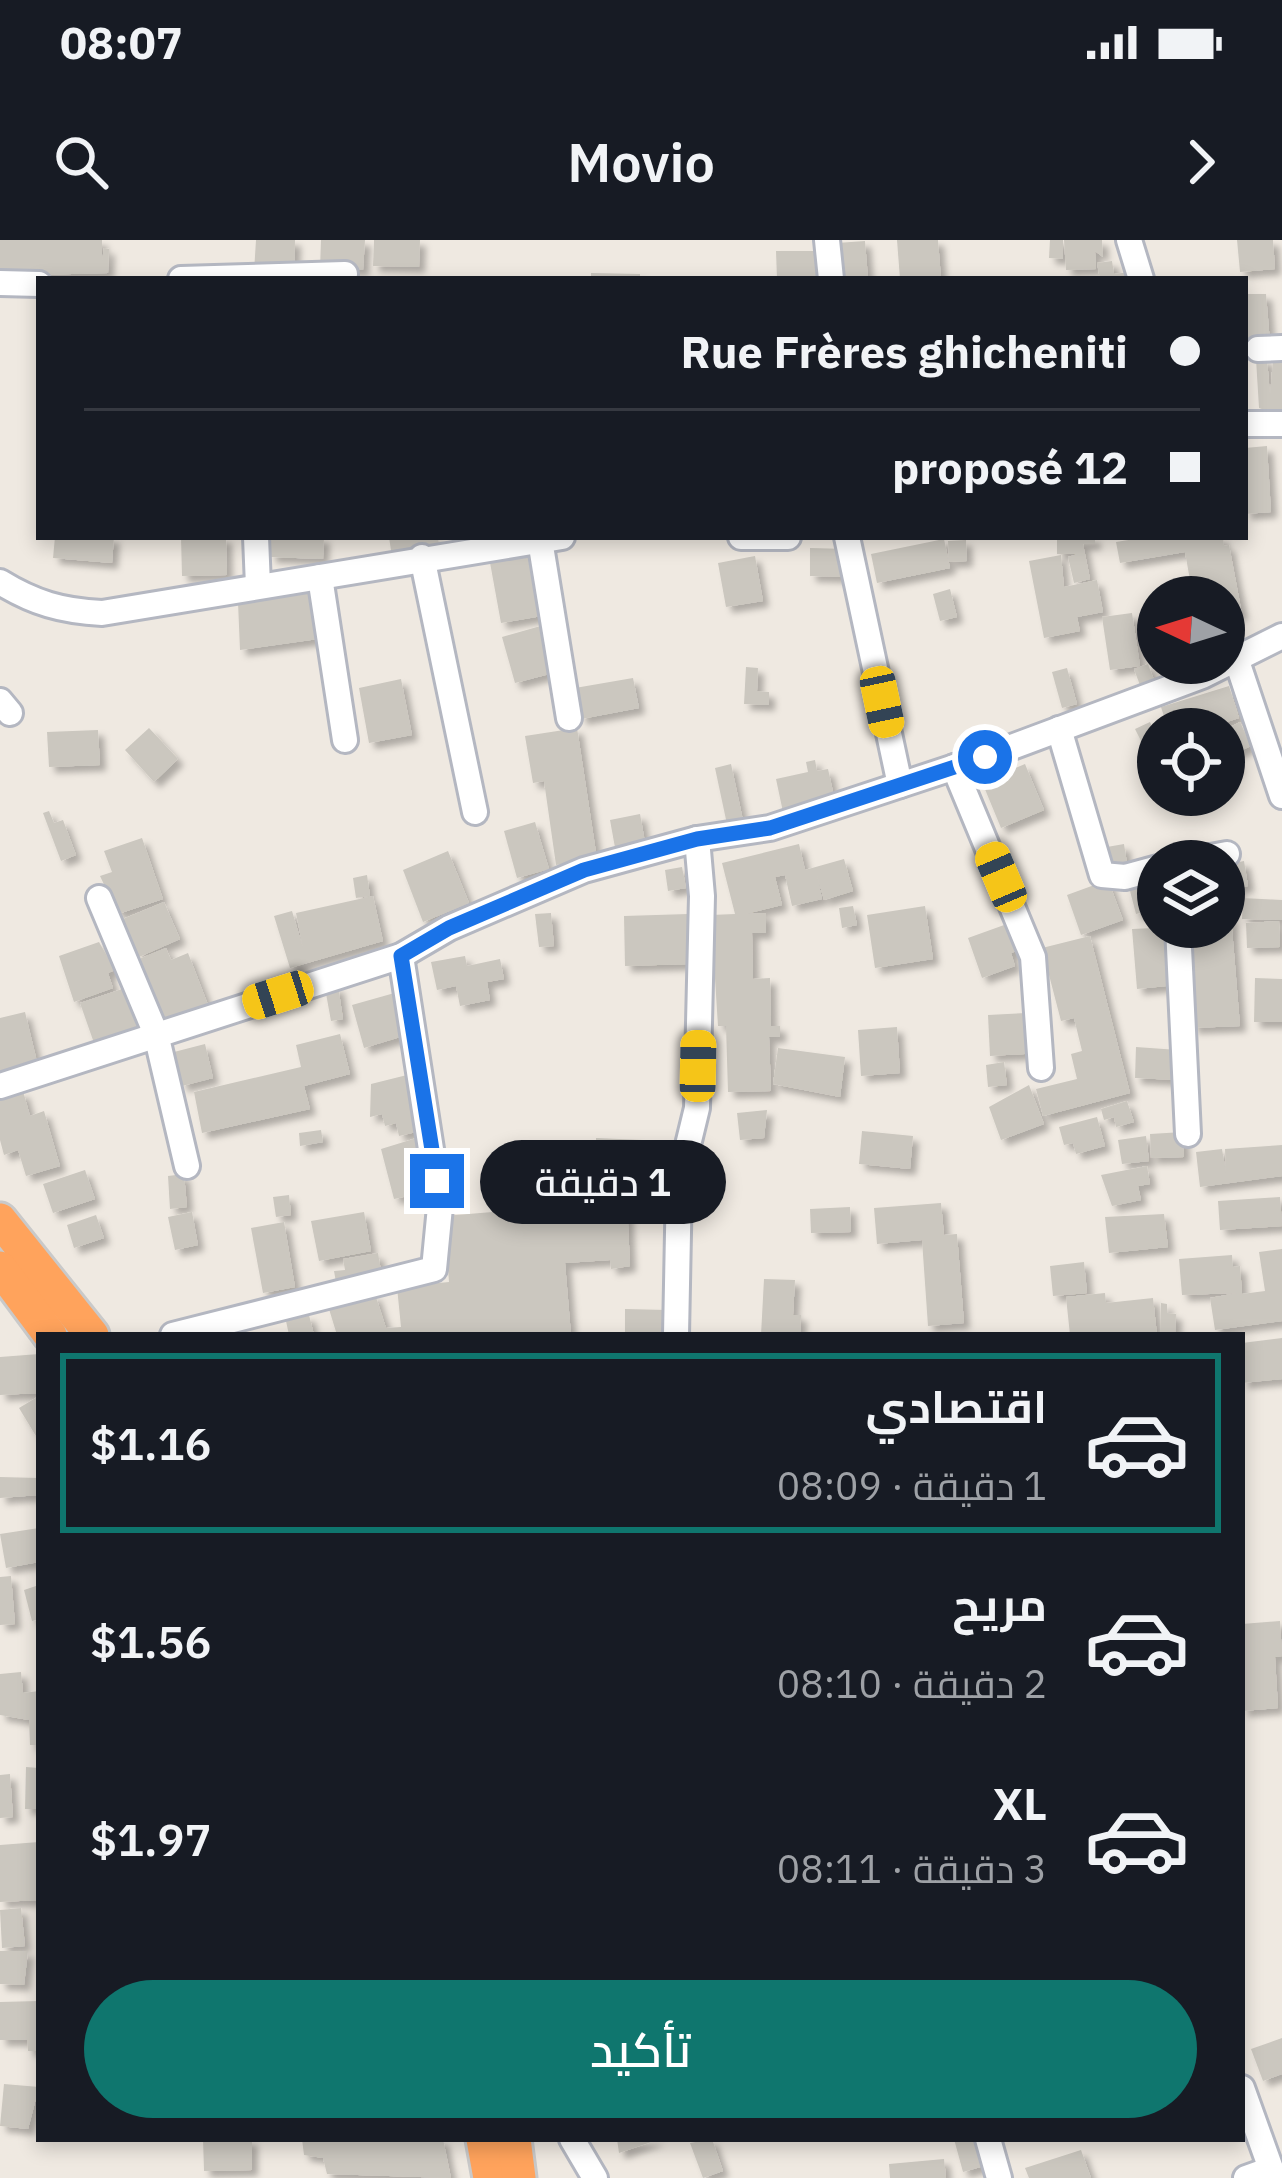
<!DOCTYPE html>
<html lang="ar">
<head>
<meta charset="utf-8">
<style>
  body { margin:0; font-family:"IBM Plex Sans",Cairo,sans-serif; background:#20242c; color:#f1f3f6; direction:rtl; height:100vh; display:flex; flex-direction:column; font-size:45px; white-space:nowrap }
  * { box-sizing:border-box; margin:0 }
  p { font-size:39px; color:#9ea1a6 }
  .icon { flex:none; width:66px; height:66px; fill:none; stroke:currentColor; stroke-width:2; stroke-linecap:round; stroke-linejoin:round }
  .map { position:relative; flex:1; overflow:hidden; direction:ltr }
  .drawer { position:absolute; left:36px; top:1092px; width:1209px; height:810px; display:flex; flex-direction:column; background:#171b24; border-radius:0px; box-shadow:0 6px 18px #0003; direction:rtl }
  .drawer>* { flex:none }
  .top-card { position:absolute; left:36px; top:36px; width:1212px; height:264px; border-radius:0px; box-shadow:0 6px 18px #0003; direction:rtl; display:grid; align-content:center; height:264px; padding:0 48px; background:#171b24 }
  .needle { width:78px; rotate:274deg }
  .fabs { position:absolute; left:1137px; top:336px; display:grid; gap:24px }
  .fabs a { display:grid; place-items:center; width:108px; height:108px; border-radius:50%; background:#171b24; box-shadow:0 6px 18px #0003; font-size:60px }
  .end { position:absolute; width:54px; height:54px; margin:-27px; border:15px solid #1a73e8; background:#fff; box-shadow:0 0 0 6px #fff }
  .from { border-radius:50% }
  .bubble { position:absolute; height:84px; border-radius:42px; background:#171b24; box-shadow:0 6px 18px #0003; font-size:39px; font-weight:600; line-height:84px; text-align:center; direction:rtl }
  .car { position:absolute; width:36px; height:72px; margin:-36px -18px; border-radius:15px; box-shadow:0 0 9px 3px #0007; background:linear-gradient(#f5c518 24%,#345 0 40%,#f5c518 0 76%,#345 0 86%,#f5c518 0) }
  .top-card b { display:flex; align-items:center; gap:42px; height:114px; font-size:45px }
  .top-card b+b { border-top:3px solid #363941 }
  .top-card i { width:30px; height:30px; background:#f1f3f6 }
  ul { padding:21px 0 0; list-style:none }
  li { display:flex; align-items:center; gap:36px; height:180px; margin:0 24px 18px; padding:0 24px; border:6px solid transparent; border-radius:0px }
  li div { flex:1 }
  li b { display:block; font-size:45px }
  li em { font-style:normal; font-weight:600 }
  li.current { border-color:#0f766e }
  li>.icon { width:108px; height:108px; stroke-width:1.5 }
  .button { display:flex; gap:24px; margin-top:auto; padding:24px 48px }
  .button a { flex:1; height:138px; border-radius:72px; background:#0f766e; color:#fff; font-size:48px; font-weight:600; line-height:138px; text-align:center }
  .status { display:flex; justify-content:space-between; align-items:center; height:84px; padding:0 60px; background:#171b24; direction:ltr }
  .status svg { height:33px; fill:currentColor }
  header { display:flex; justify-content:space-between; align-items:center; height:156px; padding:0 48px; background:#171b24; font-size:54px; font-weight:600 }
  .map>svg:first-child { display:block }
</style>
</head>
<body>
<div class="status"><b>08:07</b><svg viewBox="0 0 49 12"><path d="M0 12V9h3v3zM5 12V6h3v6zM10 12V3h3v9zM15 12V0h3v12zM26 1h20v11H26zM47 4h2v5h-2z"/></svg></div>
<header><svg class="icon" aria-label="forward" viewBox="0 0 24 24"><path d="M9 5l7 7-7 7"/></svg>Movio<svg class="icon" aria-label="search" viewBox="0 0 24 24"><circle cx="10" cy="10" r="6"/><path d="M15 15l6 6"/></svg></header>
<div class="map">
<svg width="1282" height="1938" viewBox="0 0 1282 1938">
  <defs>
    <filter id="shadow"><feDropShadow dx="6" dy="6" stdDeviation="3" flood-color="#0004"/></filter>
  </defs>
  <rect width="100%" height="100%" fill="#efe9e1"/>
  <!-- building -->
  <g fill="#cbc7bf" filter="url(#shadow)">
    <polygon points="0,0 102,0 102,21 104,8 109,9 108,33 0,36"/>
    <polygon points="256,0 295,0 294,33 254,32"/>
    <polygon points="321,0 365,0 363,30 320,29"/>
    <polygon points="374,0 420,0 419,27 373,26"/>
    <polygon points="897,0 938,0 941,39 900,39"/>
    <polygon points="1050,0 1063,0 1063,19 1049,18"/>
    <polygon points="1064,0 1102,0 1103,17 1095,11 1096,29 1066,30"/>
    <polygon points="1237,0 1273,0 1275,29 1240,32"/>
    <polygon points="865,1 868,39 840,39 837,3"/>
    <polygon points="776,11 820,11 820,39 777,39"/>
    <polygon points="1112,21 1114,34 1138,31 1139,39 1100,39 1097,23"/>
    <polygon points="591,33 640,34 640,39 591,39"/>
    <polygon points="1245,54 1266,54 1270,103 1245,102"/>
    <polygon points="1267,118 1270,156 1273,119 1282,120 1282,176 1259,168 1256,119"/>
    <polygon points="1267,206 1271,272 1245,274 1245,208"/>
    <polygon points="55,297 114,297 112,323 53,318"/>
    <polygon points="181,297 226,297 227,335 182,336"/>
    <polygon points="271,297 324,297 323,319 270,317"/>
    <polygon points="389,297 438,297 440,311 392,317"/>
    <polygon points="1057,297 1095,297 1095,304 1083,304 1090,339 1074,343 1068,317 1078,314 1057,314"/>
    <polygon points="1147,297 1223,297 1224,306 1229,305 1242,374 1224,377 1224,357 1193,357 1185,312 1120,323 1116,302"/>
    <polygon points="944,299 950,328 877,343 871,314"/>
    <polygon points="966,300 967,321 949,322 948,301"/>
    <polygon points="810,308 848,309 847,337 810,336"/>
    <polygon points="531,310 542,376 501,383 489,317"/>
    <polygon points="1061,315 1064,347 1097,340 1103,372 1077,377 1080,391 1044,398 1029,321"/>
    <polygon points="755,316 763,361 726,367 718,323"/>
    <polygon points="950,349 957,377 940,381 933,354"/>
    <polygon points="309,352 311,367 320,365 325,398 240,410 238,362"/>
    <polygon points="1132,373 1140,426 1110,430 1102,377"/>
    <polygon points="544,385 557,432 515,443 502,397"/>
    <polygon points="1148,424 1155,443 1141,448 1134,429"/>
    <polygon points="746,427 758,428 757,451 769,452 769,465 744,464"/>
    <polygon points="1067,428 1077,464 1062,468 1052,432"/>
    <polygon points="633,438 639,468 581,479 575,448"/>
    <polygon points="401,439 412,495 369,503 359,448"/>
    <polygon points="1229,446 1239,478 1205,489 1168,489 1161,467"/>
    <polygon points="1150,482 1158,499 1158,518 1151,521 1135,489"/>
    <polygon points="1240,482 1251,506 1231,515 1237,528 1224,535 1224,490"/>
    <polygon points="149,488 178,519 154,542 125,510"/>
    <polygon points="577,488 597,619 556,625 544,541 533,543 525,496"/>
    <polygon points="98,490 100,525 49,527 47,492"/>
    <polygon points="815,520 817,531 828,529 835,561 783,572 776,539 808,532 806,522"/>
    <polygon points="731,524 744,585 728,589 715,528"/>
    <polygon points="1025,524 1044,570 1001,588 982,542"/>
    <polygon points="49,571 54,583 63,580 76,615 61,621 43,573"/>
    <polygon points="640,574 646,608 616,613 610,580"/>
    <polygon points="535,582 549,629 517,638 504,591"/>
    <polygon points="142,598 163,659 118,674 100,636 112,632 104,611"/>
    <polygon points="799,604 805,630 844,619 853,651 824,660 817,635 822,659 792,666 785,635 775,637 782,665 745,674 766,673 766,693 752,693 753,739 770,738 771,786 780,786 780,797 769,797 771,851 728,852 726,786 718,786 711,675 735,674 722,623"/>
    <polygon points="1124,604 1128,630 1111,632 1107,607"/>
    <polygon points="448,611 469,663 423,682 403,630"/>
    <polygon points="1244,621 1248,646 1237,648 1239,659 1224,661 1224,625"/>
    <polygon points="682,627 686,648 668,651 665,630"/>
    <polygon points="367,635 370,656 356,658 353,638"/>
    <polygon points="1108,640 1123,680 1081,695 1067,655"/>
    <polygon points="1158,640 1158,668 1136,674 1129,647"/>
    <polygon points="373,656 383,701 290,728 274,676 292,671 303,708 296,673"/>
    <polygon points="1243,658 1282,660 1282,680 1242,679"/>
    <polygon points="164,662 180,699 139,717 123,679"/>
    <polygon points="853,666 857,685 842,688 839,668"/>
    <polygon points="925,666 933,719 875,728 867,675"/>
    <polygon points="551,673 554,706 539,707 535,674"/>
    <polygon points="688,674 690,724 625,726 624,676"/>
    <polygon points="1224,676 1231,676 1240,786 1192,788 1188,687 1224,687"/>
    <polygon points="1018,680 1027,707 1011,713 1015,726 982,738 968,698"/>
    <polygon points="1279,681 1280,707 1247,708 1246,683"/>
    <polygon points="1176,687 1176,745 1137,749 1132,689"/>
    <polygon points="1090,696 1130,853 1043,876 1036,849 1077,839 1071,814 1082,811 1074,778 1061,781 1042,708"/>
    <polygon points="99,702 115,730 108,733 113,748 74,762 59,716"/>
    <polygon points="166,708 171,720 188,713 210,770 166,788 139,719"/>
    <polygon points="465,716 467,726 500,719 504,739 487,742 490,760 460,766 456,746 437,750 431,722"/>
    <polygon points="1255,738 1282,739 1282,782 1254,782"/>
    <polygon points="131,746 144,786 94,803 80,763"/>
    <polygon points="338,746 343,779 331,781 325,748"/>
    <polygon points="398,752 410,794 364,808 352,765"/>
    <polygon points="25,772 38,826 0,835 0,778"/>
    <polygon points="1026,773 1041,813 990,816 988,775"/>
    <polygon points="897,787 900,833 861,836 858,790"/>
    <polygon points="340,794 350,834 304,846 310,869 202,893 194,852 301,827 296,805"/>
    <polygon points="205,804 213,838 182,846 174,812"/>
    <polygon points="1136,807 1178,810 1176,840 1135,838"/>
    <polygon points="778,808 845,817 840,857 773,844"/>
    <polygon points="1004,822 1007,845 988,847 986,825"/>
    <polygon points="415,833 429,889 399,896 396,883 385,886 382,874 370,877 371,844"/>
    <polygon points="1029,845 1044,884 1001,900 989,867"/>
    <polygon points="23,851 30,876 44,871 60,926 26,936 18,910 4,915 0,900 0,858"/>
    <polygon points="1127,861 1134,882 1116,887 1114,877 1104,880 1101,869"/>
    <polygon points="767,870 764,898 740,900 737,873"/>
    <polygon points="1097,877 1105,906 1076,914 1073,903 1064,905 1059,887"/>
    <polygon points="321,890 323,902 300,906 299,893"/>
    <polygon points="862,891 913,896 910,929 859,924"/>
    <polygon points="1183,892 1184,917 1151,918 1150,894"/>
    <polygon points="1146,896 1149,921 1122,924 1118,900"/>
    <polygon points="420,897 432,934 405,943 433,937 436,950 394,959 381,909"/>
    <polygon points="596,898 643,900 641,942 595,939"/>
    <polygon points="1282,905 1282,936 1200,947 1196,912 1222,909 1226,933 1225,909"/>
    <polygon points="1147,926 1150,944 1138,946 1141,960 1112,966 1101,935"/>
    <polygon points="85,930 95,959 53,973 43,944"/>
    <polygon points="184,934 187,967 170,969 168,936"/>
    <polygon points="289,955 291,975 276,977 273,957"/>
    <polygon points="1280,957 1282,986 1220,990 1218,961"/>
    <polygon points="627,961 630,1026 611,1029 610,1020 565,1023 571,1095 337,1095 329,1069 375,1054 386,1088 401,1087 397,1047 449,1042 444,976"/>
    <polygon points="941,963 944,995 957,994 964,1083 928,1086 922,1000 877,1004 874,968"/>
    <polygon points="850,967 851,992 811,993 810,969"/>
    <polygon points="192,972 198,1005 175,1010 168,977"/>
    <polygon points="364,972 371,1011 319,1021 311,981"/>
    <polygon points="1164,974 1168,1007 1109,1013 1105,977"/>
    <polygon points="96,975 104,998 74,1008 67,985"/>
    <polygon points="284,982 295,1047 263,1053 251,988"/>
    <polygon points="1282,1009 1282,1081 1215,1090 1210,1058 1237,1053 1182,1055 1179,1019 1232,1015 1233,1027 1240,1026 1242,1054 1265,1051 1259,1012"/>
    <polygon points="378,1013 382,1037 337,1048 334,1031 345,1030 343,1019"/>
    <polygon points="1084,1022 1087,1053 1053,1056 1050,1026"/>
    <polygon points="764,1039 795,1040 793,1075 801,1075 800,1095 761,1095"/>
    <polygon points="1105,1053 1106,1063 1153,1058 1157,1095 1070,1095 1066,1057"/>
    <polygon points="1161,1063 1167,1064 1167,1073 1176,1074 1175,1095 1160,1094"/>
    <polygon points="625,1069 667,1070 667,1095 625,1095"/>
    <polygon points="309,1075 314,1095 289,1095 286,1081"/>
    <polygon points="1282,1098 1282,1139 1242,1143 1242,1103"/>
    <polygon points="39,1114 39,1153 0,1155 0,1117"/>
    <polygon points="39,1156 39,1201 19,1168"/>
    <polygon points="0,1237 39,1238 39,1255 0,1258"/>
    <polygon points="39,1288 39,1322 6,1328 0,1294"/>
    <polygon points="11,1336 15,1384 0,1385 0,1337"/>
    <polygon points="39,1345 39,1379 32,1381 24,1350"/>
    <polygon points="1280,1381 1282,1416 1275,1417 1278,1468 1242,1471 1242,1384"/>
    <polygon points="21,1432 23,1453 39,1451 39,1505 30,1505 29,1480 0,1475 0,1434"/>
    <polygon points="26,1527 39,1528 39,1569 25,1569"/>
    <polygon points="10,1534 13,1577 0,1578 0,1535"/>
    <polygon points="39,1602 39,1660 0,1662 0,1605"/>
    <polygon points="21,1668 25,1706 2,1708 0,1670"/>
    <polygon points="0,1711 28,1711 24,1745 0,1744"/>
    <polygon points="39,1761 39,1811 28,1811 27,1800 0,1800 0,1762"/>
    <polygon points="1282,1798 1282,1834 1263,1841 1251,1809"/>
    <polygon points="4,1844 39,1847 28,1889 0,1886"/>
    <polygon points="203,1899 252,1899 252,1930 204,1931"/>
    <polygon points="302,1899 443,1899 451,1938 327,1934 323,1918 304,1915"/>
    <polygon points="617,1899 657,1899 657,1900 619,1913"/>
    <polygon points="712,1899 723,1931 703,1938 690,1903"/>
    <polygon points="954,1899 985,1899 991,1924 963,1932"/>
    <polygon points="1081,1910 1091,1938 1029,1938 1025,1928"/>
    <polygon points="944,1919 946,1938 890,1938 889,1924"/>
  </g>
  <g fill="none" stroke-linecap="round" stroke-linejoin="round">
    <defs>
      <g id="minor">
        <polyline points="827,0 831,39"/>
        <polyline points="1129,0 1141,39"/>
        <polyline points="181,39 345,34"/>
        <polyline points="0,43 39,44"/>
        <polyline points="1258,109 1282,108"/>
        <polyline points="1245,184 1282,184"/>
        <polyline points="256,297 258,346"/>
        <polyline points="741,297 788,297"/>
        <polyline points="847,297 900,545"/>
        <polyline points="540,300 569,478"/>
        <polyline points="422,317 475,572"/>
        <polyline points="320,337 345,500"/>
        <path d="M0 342C34 363 62 371 102 373L562 297"/>
        <polyline points="1236,418 1282,556"/>
        <polyline points="0,461 10,473"/>
        <polyline points="1059,489 1102,635 1125,637 1158,628"/>
        <polyline points="954,527 1033,717 1041,828"/>
        <polyline points="1189,621 1227,614"/>
        <polyline points="99,658 156,794 187,926"/>
        <polyline points="1178,687 1188,894"/>
        <polyline points="0,846 401,716 449,688 584,630 697,599 770,588 985,517 1202,436 1282,396"/>
        <polyline points="173,1095 434,1029 440,967 401,716"/>
        <polyline points="676,1095 679,942 697,868 702,656 697,599"/>
        <polyline points="1242,1848 1271,1929"/>
        <polyline points="572,1899 595,1938"/>
        <polyline points="988,1899 999,1938"/>
        <polyline points="1246,1938 1271,1929 1275,1938"/>
      </g>
      <g id="highway">
        <polyline points="0,980 92,1095"/>
        <polyline points="0,1028 50,1095"/>
        <polyline points="483,1899 490,1938"/>
        <polyline points="514,1899 519,1938"/>
      </g>
    </defs>
    <!-- minor casing -->
    <use href="#minor" stroke="#b4b7c1" stroke-width="30"/>
    <!-- highway casing -->
    <use href="#highway" stroke="#c9c9c9" stroke-width="39"/>
    <!-- minor -->
    <use href="#minor" stroke="#fff" stroke-width="24"/>
    <!-- highway -->
    <use href="#highway" stroke="#ffa35c" stroke-width="33"/>
  </g>
  <g fill="none" stroke-linecap="round" stroke-linejoin="round">
    <!-- route -->
    <polyline stroke="#1a73e8" stroke-width="15" points="437,941 401,716 449,688 584,630 697,599 770,588 985,517"/>
  </g>
</svg>
<div class="fabs">
<a><svg class="needle" viewBox="-14 -14 28 28"><path d="M0-13l5 13h-10z" fill="#e53935"/><path d="M0 13l5-13h-10z" fill="#9ea1a6"/></svg></a>
<a><svg class="icon" aria-label="locate" viewBox="0 0 24 24"><circle cx="12" cy="12" r="6"/><path d="M12 2v4M12 18v4M2 12h4M18 12h4"/></svg></a>
<a><svg class="icon" aria-label="layers" viewBox="0 0 24 24"><path d="M12 4l9 5-9 5-9-5zM3 14l9 5 9-5"/></svg></a>
</div>
<i class="end from" style="left:985px;top:517px"></i>
<i class="end" style="left:437px;top:941px"></i>
<div class="bubble" style="left:480px;top:900px;width:246px">1 دقيقة</div>
<i class="car" style="left:882px;top:462px;rotate:168deg"></i>
<i class="car" style="left:1001px;top:637px;rotate:337deg"></i>
<i class="car" style="left:278px;top:755px;rotate:252deg"></i>
<i class="car" style="left:698px;top:826px;rotate:1deg"></i>
<div class="top-card">
<b><i class="from"></i>Rue Frères ghicheniti</b>
<b><i></i>proposé 12</b>
</div>
<section class="drawer">
<ul>
<li class="current"><svg class="icon" aria-label="car" viewBox="0 0 24 24"><path d="M5 17H2v-5l4-1 3-4h7l3 4 3 1v5h-3M9 17h6M6 11h13"/><circle cx="7" cy="17" r="2"/><circle cx="17" cy="17" r="2"/></svg><div><b>اقتصادي</b><p>1 دقيقة · 08:09</p></div><em>$1.16</em></li>
<li><svg class="icon" aria-label="car" viewBox="0 0 24 24"><path d="M5 17H2v-5l4-1 3-4h7l3 4 3 1v5h-3M9 17h6M6 11h13"/><circle cx="7" cy="17" r="2"/><circle cx="17" cy="17" r="2"/></svg><div><b>مريح</b><p>2 دقيقة · 08:10</p></div><em>$1.56</em></li>
<li><svg class="icon" aria-label="car" viewBox="0 0 24 24"><path d="M5 17H2v-5l4-1 3-4h7l3 4 3 1v5h-3M9 17h6M6 11h13"/><circle cx="7" cy="17" r="2"/><circle cx="17" cy="17" r="2"/></svg><div><b>XL</b><p>3 دقيقة · 08:11</p></div><em>$1.97</em></li>
</ul>
<div class="button"><a>تأكيد</a></div>
</section>
</div>
</body>
</html>
